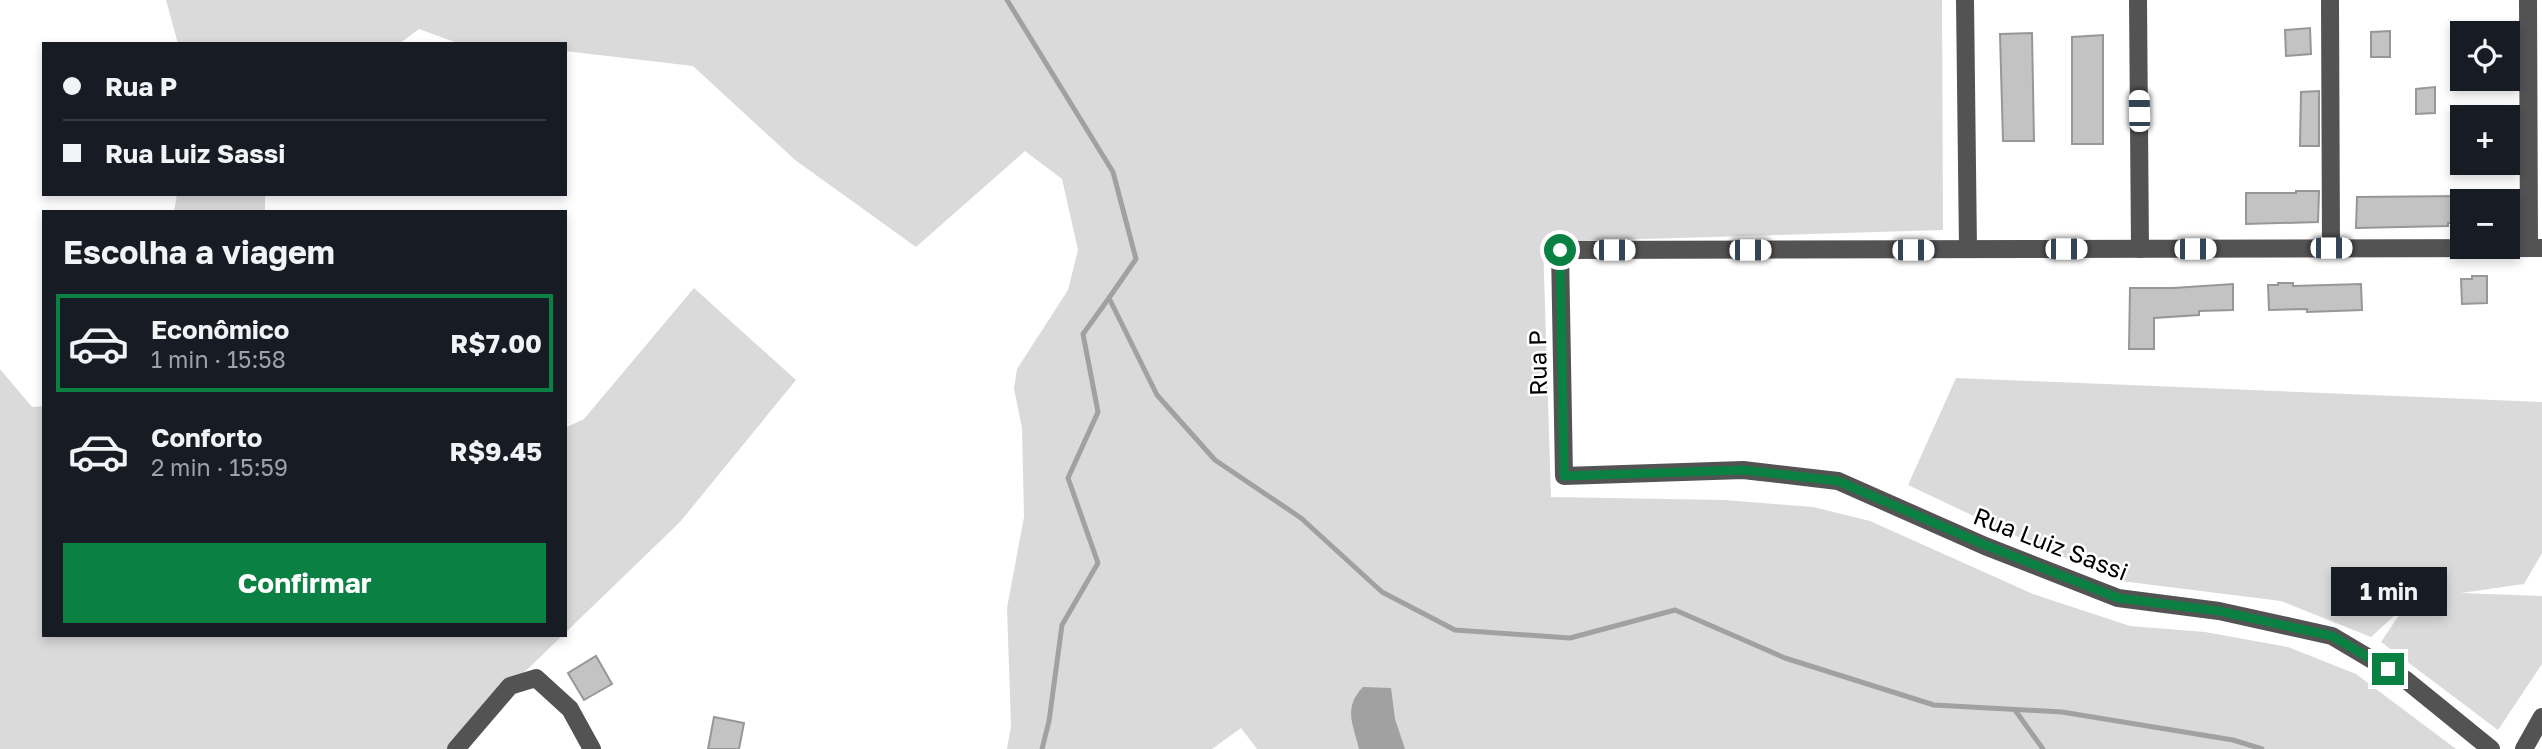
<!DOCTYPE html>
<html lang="pt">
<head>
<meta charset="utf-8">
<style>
  body { margin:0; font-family:"Golos Text",sans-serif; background:#20242c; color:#f1f3f6; height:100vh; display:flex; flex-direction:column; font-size:26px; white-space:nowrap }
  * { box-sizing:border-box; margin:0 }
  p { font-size:23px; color:#9ea1a6 }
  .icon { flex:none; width:38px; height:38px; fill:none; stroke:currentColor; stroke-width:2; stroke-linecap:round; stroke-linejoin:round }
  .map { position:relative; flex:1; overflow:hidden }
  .sheet { position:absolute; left:42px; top:210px; width:525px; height:427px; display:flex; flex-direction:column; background:#171b24; border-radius:0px; box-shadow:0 4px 10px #0003 }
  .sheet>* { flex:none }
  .top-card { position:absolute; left:42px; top:42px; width:525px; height:154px; border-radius:0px; box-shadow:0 4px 10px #0003; display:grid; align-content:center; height:154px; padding:0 21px; background:#171b24 }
  .buttons { position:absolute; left:2450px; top:21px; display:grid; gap:14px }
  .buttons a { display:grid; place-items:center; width:70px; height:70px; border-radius:0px; background:#171b24; box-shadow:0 4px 10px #0003; font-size:35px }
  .end { position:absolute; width:32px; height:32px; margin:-16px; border:9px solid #0b8043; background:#fff; box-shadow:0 0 0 4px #fff }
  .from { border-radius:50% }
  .bubble { position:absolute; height:49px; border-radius:0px; background:#171b24; box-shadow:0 4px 10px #0003; font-size:23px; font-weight:700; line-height:49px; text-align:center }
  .car { position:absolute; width:21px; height:42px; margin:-21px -10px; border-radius:9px; box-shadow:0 0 5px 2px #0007; background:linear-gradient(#fff 24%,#345 0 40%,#fff 0 76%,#345 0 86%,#fff 0) }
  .top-card b { display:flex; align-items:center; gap:24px; height:66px; font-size:26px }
  .top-card b+b { border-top:2px solid #363941 }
  .top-card i { width:18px; height:18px; background:#f1f3f6 }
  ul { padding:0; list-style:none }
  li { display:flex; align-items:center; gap:21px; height:98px; margin:0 14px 10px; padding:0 7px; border:4px solid transparent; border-radius:0px }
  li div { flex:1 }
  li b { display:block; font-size:26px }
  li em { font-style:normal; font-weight:700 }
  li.current { border-color:#0b8043 }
  li>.icon { width:63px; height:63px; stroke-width:1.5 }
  h2 { padding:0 21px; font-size:32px; line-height:84px }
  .primary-button { display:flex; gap:14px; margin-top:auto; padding:14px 21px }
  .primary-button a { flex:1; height:80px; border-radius:0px; background:#0b8043; color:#fff; font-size:28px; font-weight:700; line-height:80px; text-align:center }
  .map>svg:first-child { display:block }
</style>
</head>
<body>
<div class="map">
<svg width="2542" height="749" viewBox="0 0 2542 749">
  <rect width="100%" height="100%" fill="#fff"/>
  <!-- green -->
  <g fill="#dadada">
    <polygon points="166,0 1942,0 1943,230 1543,242 1551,497 1725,500 1813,507 1870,521 2033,594 2130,626 2205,632 2288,647 2356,674 2456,749 1257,749 1241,728 1212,749 1007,749 1011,726 1007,608 1024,517 1022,428 1014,389 1017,369 1068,290 1078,250 1062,179 1025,151 916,247 795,160 693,66 565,51 565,44 460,44 419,29 399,44 178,44"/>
    <polygon points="177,194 265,194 265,212 174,212"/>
    <polygon points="694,288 796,380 680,522 565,633 565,428 584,419"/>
    <polygon points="0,369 32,407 44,406 44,635 563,635 510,686 456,749 0,749"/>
    <polygon points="1956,378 2542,402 2542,553 2524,584 2461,593 2542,596 2542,664 2498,730 2381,642 2405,606 2371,637 2281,601 2121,581 2033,544 1908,485"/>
  </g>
  <!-- water -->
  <path fill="#a1a1a1" d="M1363 687 1391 688 1395 719 1405 749H1359C1353 723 1343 708 1363 687Z"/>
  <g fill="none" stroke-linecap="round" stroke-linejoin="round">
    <!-- stream -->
    <g stroke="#a1a1a1" stroke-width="5">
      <polyline points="1007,0 1113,172 1136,259 1109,298 1157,395 1215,460 1301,518 1382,592 1455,630 1570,638 1675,610 1785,658 1934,705 2062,712 2233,740 2262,749"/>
      <polyline points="2015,710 2043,749"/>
      <polyline points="1042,749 1049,721 1062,625 1098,563 1068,478 1098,412 1083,334 1109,298"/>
    </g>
  </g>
  <!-- building -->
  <g fill="#c3c3c3" stroke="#979797" stroke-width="2">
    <polygon points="2310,28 2311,54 2286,56 2285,30"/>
    <polygon points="2390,31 2390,57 2371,57 2371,32"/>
    <polygon points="2032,33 2034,141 2003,141 2000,34"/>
    <polygon points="2103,35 2103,144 2072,144 2072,37"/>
    <polygon points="2435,87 2435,113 2416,114 2416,89"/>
    <polygon points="2319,91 2319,146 2300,146 2301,92"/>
    <polygon points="2296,191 2319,191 2318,222 2246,224 2246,193 2296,193"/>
    <polygon points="2508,193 2517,193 2518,224 2508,224"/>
    <polygon points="2462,196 2462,223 2448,223 2448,226 2356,228 2357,197"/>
    <polygon points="2472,276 2487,276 2487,303 2462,304 2461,279 2472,279"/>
    <polygon points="2278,283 2293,283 2293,286 2361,284 2362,310 2307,312 2307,309 2269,310 2268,285 2278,285"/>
    <polygon points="2233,284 2233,310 2199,311 2199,315 2154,318 2154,349 2129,349 2130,288 2173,288"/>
    <polygon points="596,656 612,684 584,700 568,673"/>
    <polygon points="714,717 744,723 739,749 708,749"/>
  </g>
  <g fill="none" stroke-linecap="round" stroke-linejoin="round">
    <!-- minor -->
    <g stroke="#535353" stroke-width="18">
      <polyline points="1965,0 1968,249"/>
      <polyline points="2138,0 2140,249"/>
      <polyline points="2330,0 2331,248"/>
      <polyline points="2528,0 2529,248"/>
      <polyline points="456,749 510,686 536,678 570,709 592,749"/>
      <polyline points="2491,749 2406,680 2332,636 2219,611 2118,598 1985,546 1838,481 1743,470 1564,476 1560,250 2542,248"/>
      <polyline points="2524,749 2542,717"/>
    </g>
  </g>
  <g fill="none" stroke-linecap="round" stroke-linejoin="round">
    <!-- route -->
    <polyline stroke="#0b8043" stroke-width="9" points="1560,250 1564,476 1743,470 1838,481 1985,545 2118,598 2219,611 2332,636 2388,669"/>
  </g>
  <g text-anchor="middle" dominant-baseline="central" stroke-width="5" stroke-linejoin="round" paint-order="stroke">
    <!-- street labels -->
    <g font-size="24" fill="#000" stroke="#fff">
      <text transform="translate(1537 363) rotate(-91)">Rua P</text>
      <text transform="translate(2051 543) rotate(21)">Rua Luiz Sassi</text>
    </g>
  </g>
</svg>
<div class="buttons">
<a><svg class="icon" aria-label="locate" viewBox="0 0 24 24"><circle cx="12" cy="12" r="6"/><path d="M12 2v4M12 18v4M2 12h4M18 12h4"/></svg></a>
<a>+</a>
<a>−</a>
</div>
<i class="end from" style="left:1560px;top:250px"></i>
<i class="end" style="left:2388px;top:669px"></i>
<div class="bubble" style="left:2331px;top:567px;width:116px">1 min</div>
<i class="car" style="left:2139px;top:111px;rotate:359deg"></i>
<i class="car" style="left:2331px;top:248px;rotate:90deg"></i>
<i class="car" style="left:2066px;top:249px;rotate:90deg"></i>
<i class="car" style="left:2195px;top:249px;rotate:90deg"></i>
<i class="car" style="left:1614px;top:250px;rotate:90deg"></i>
<i class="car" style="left:1750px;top:250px;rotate:90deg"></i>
<i class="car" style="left:1913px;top:250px;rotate:90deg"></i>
<div class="top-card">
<b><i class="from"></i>Rua P</b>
<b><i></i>Rua Luiz Sassi</b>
</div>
<section class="sheet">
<h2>Escolha a viagem</h2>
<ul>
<li class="current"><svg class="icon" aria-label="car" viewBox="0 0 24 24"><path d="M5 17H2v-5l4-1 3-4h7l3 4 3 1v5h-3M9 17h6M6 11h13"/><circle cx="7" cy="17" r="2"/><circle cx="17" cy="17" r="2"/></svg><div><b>Econômico</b><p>1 min · 15:58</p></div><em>R$7.00</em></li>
<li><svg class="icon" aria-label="car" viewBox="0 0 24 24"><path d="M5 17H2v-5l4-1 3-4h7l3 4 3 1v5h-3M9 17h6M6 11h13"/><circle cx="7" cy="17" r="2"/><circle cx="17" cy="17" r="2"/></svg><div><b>Conforto</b><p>2 min · 15:59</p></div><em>R$9.45</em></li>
</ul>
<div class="primary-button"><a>Confirmar</a></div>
</section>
</div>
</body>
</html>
